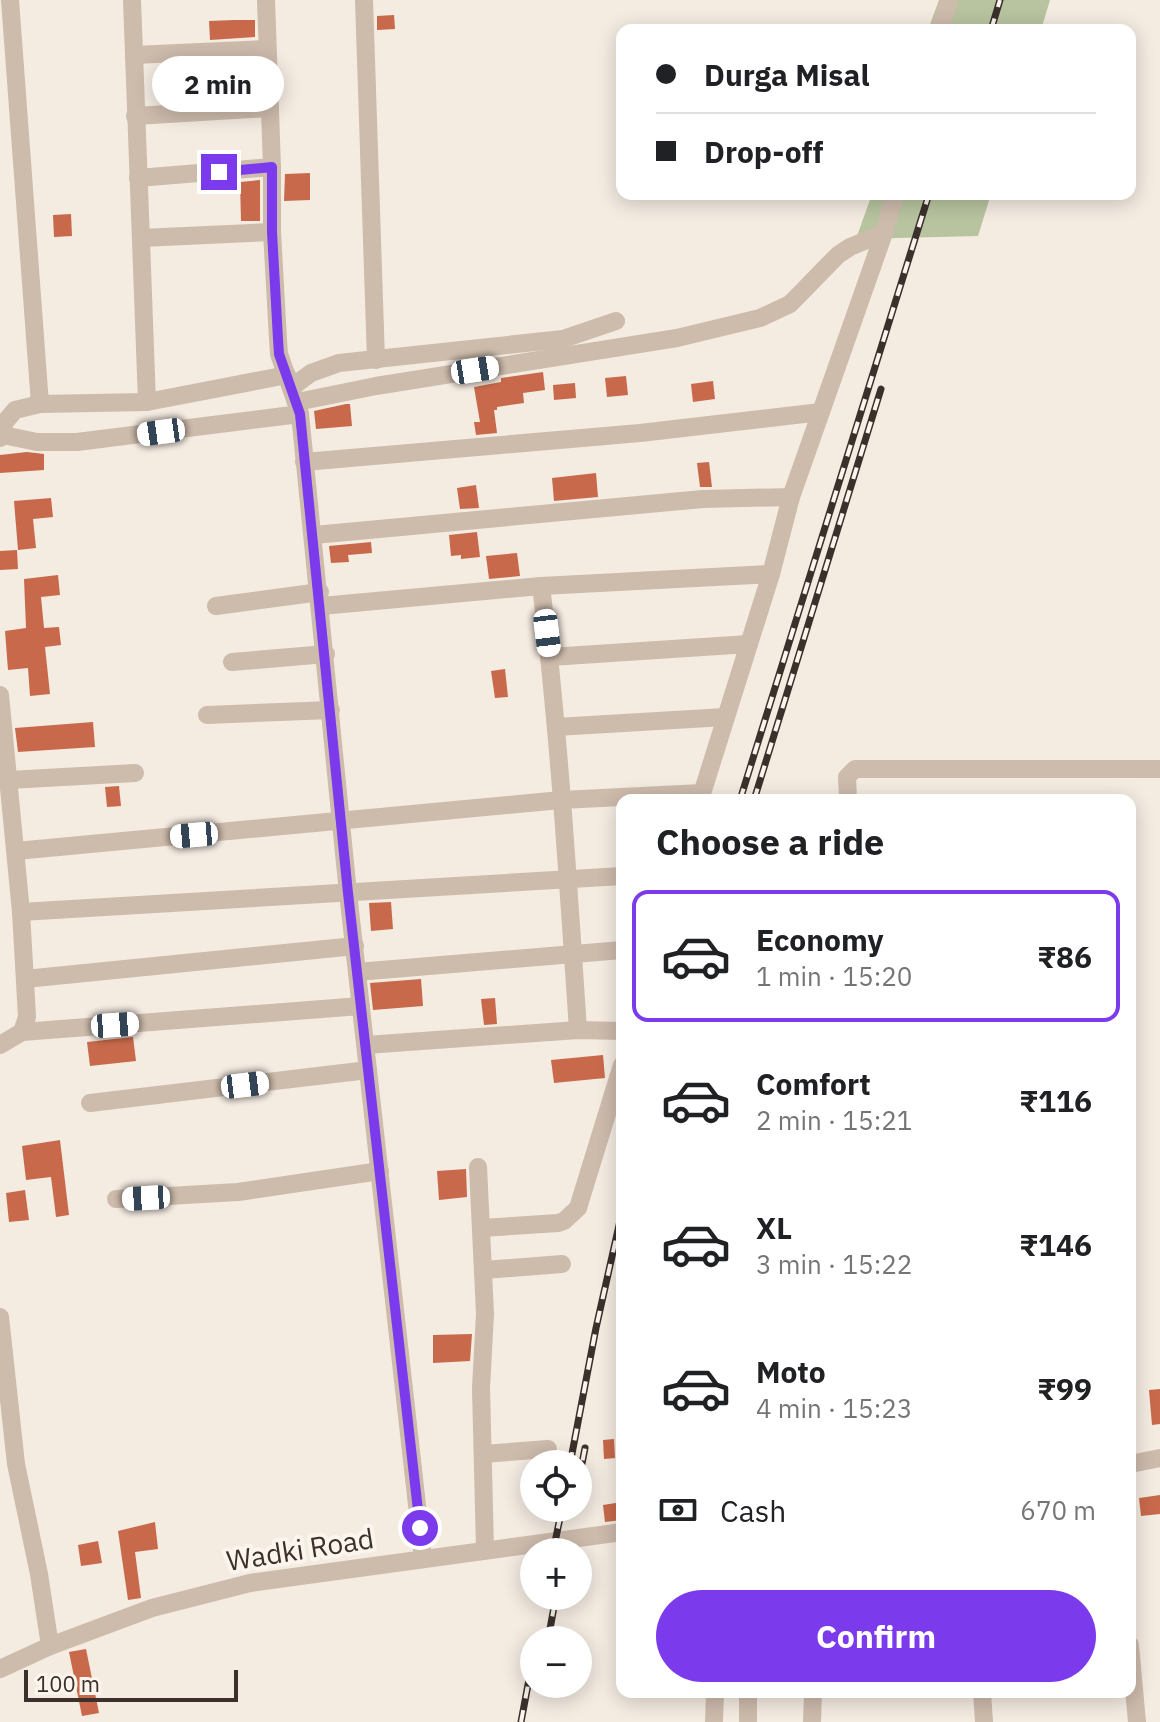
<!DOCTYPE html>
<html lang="en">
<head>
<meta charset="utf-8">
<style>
  body { margin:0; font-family:"IBM Plex Sans",sans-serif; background:#f2f2f2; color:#202124; height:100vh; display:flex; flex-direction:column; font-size:30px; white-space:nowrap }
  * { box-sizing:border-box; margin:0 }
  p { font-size:26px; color:#757577 }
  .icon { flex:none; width:44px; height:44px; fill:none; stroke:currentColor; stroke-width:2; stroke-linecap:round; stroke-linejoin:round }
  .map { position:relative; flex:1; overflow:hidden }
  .details { position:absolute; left:616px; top:794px; width:520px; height:904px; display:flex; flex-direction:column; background:#fff; border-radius:16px; box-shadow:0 4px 20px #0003 }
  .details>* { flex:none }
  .banner { position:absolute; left:616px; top:24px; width:520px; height:176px; border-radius:16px; box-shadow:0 4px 20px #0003; display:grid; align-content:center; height:176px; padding:0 40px; background:#fff }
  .buttons { position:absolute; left:520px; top:1450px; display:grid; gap:16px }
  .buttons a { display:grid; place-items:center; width:72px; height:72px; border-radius:50%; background:#fff; box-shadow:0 4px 20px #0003; font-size:40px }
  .scale { position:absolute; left:24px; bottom:20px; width:214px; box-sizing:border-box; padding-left:8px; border:4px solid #3b302b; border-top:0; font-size:22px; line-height:28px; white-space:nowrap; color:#3b302b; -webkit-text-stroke:6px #fbf5ee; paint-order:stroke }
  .end { position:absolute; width:36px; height:36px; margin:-18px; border:10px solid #7c3aed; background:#fff; box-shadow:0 0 0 4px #fff }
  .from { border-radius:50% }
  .bubble { position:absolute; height:56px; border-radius:28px; background:#fff; box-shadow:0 4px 20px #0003; font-size:26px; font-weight:800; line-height:56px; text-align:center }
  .car { position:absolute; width:24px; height:48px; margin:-24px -12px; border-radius:10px; box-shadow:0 0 6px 2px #0007; background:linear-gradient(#fff 24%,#345 0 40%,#fff 0 76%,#345 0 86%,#fff 0) }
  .banner b { display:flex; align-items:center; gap:28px; height:76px; font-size:30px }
  .banner b+b { border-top:2px solid #e0e0e0 }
  .banner i { width:20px; height:20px; background:#202124 }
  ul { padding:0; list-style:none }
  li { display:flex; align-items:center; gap:24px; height:132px; margin:0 16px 12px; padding:0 24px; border:4px solid transparent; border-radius:16px }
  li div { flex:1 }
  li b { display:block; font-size:30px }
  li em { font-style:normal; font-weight:800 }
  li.selected { border-color:#7c3aed }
  li>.icon { width:72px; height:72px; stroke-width:1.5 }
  h2 { padding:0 40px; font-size:36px; line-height:96px }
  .pay { display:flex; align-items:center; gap:20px; height:88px; padding:0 40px; font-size:30px }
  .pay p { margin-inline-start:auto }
  .action { display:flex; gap:16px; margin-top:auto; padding:16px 40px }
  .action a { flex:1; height:92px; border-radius:48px; background:#7c3aed; color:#fff; font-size:32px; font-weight:800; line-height:92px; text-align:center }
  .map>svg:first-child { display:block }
</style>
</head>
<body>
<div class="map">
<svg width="1160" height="1722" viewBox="0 0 1160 1722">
  <rect width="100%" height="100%" fill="#f4ebe1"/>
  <!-- green -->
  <g fill="#b8c4a0">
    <polygon points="939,0 1050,0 1041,30 928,30"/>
    <polygon points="872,194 991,194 978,236 856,239"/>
  </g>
  <!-- building -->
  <g fill="#c8694b">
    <polygon points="394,15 395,29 377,30 377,16"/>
    <polygon points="234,20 255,20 255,37 210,40 209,21"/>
    <polygon points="235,62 235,79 211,79 211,64"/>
    <polygon points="310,173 310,200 284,201 285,174"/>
    <polygon points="260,180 260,221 241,221 240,182"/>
    <polygon points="71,214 72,236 54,237 53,215"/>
    <polygon points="543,372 545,390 523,393 524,403 497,407 497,410 494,410 497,433 476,435 474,422 480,422 474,387 501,382 501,378"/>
    <polygon points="626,376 628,395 607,397 605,378"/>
    <polygon points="713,381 715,399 693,402 691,384"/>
    <polygon points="575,383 576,398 554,400 553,385"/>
    <polygon points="346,404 350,404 352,426 316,429 314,411"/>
    <polygon points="27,452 44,454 44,470 0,473 0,455"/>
    <polygon points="709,462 712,487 700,487 697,463"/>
    <polygon points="596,473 598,497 554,501 552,478"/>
    <polygon points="476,485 479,508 460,509 457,488"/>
    <polygon points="51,498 53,517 33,519 36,548 18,550 14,501"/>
    <polygon points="477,532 480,557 461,559 461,555 451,556 449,535"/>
    <polygon points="371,542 372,553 348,555 349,562 331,563 329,546"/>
    <polygon points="17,550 18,569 0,570 0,551"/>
    <polygon points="517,553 520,576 489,579 486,556"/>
    <polygon points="58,575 60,595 41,597 44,628 59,627 61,645 45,647 50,694 30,696 28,668 8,670 5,631 26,628 24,579"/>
    <polygon points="505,669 508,697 495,698 491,671"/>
    <polygon points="93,722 95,747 18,752 15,728"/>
    <polygon points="119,786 121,806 107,807 105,787"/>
    <polygon points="391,902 393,929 371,931 369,903"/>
    <polygon points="421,979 423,1006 373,1010 370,983"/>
    <polygon points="495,998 497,1024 484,1025 481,999"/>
    <polygon points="133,1037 136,1061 90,1066 87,1042"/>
    <polygon points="603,1055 605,1078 554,1083 551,1060"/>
    <polygon points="60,1140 69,1215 56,1217 51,1177 26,1180 22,1146"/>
    <polygon points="466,1169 467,1197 439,1200 437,1171"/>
    <polygon points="25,1190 29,1220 9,1222 6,1193"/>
    <polygon points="472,1334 470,1361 433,1363 433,1335"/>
    <polygon points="1160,1389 1160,1424 1152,1425 1149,1390"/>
    <polygon points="614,1439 615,1458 604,1459 603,1440"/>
    <polygon points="1160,1495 1160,1514 1141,1516 1139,1498"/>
    <polygon points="622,1502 622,1520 605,1522 603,1505"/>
    <polygon points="155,1522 158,1549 135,1552 141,1598 128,1600 118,1531"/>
    <polygon points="98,1541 102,1563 81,1566 78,1545"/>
    <polygon points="86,1649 99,1713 82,1716 69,1652"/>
  </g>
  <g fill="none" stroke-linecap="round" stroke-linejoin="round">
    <!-- minor -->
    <g stroke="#cdbbac" stroke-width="18">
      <polyline points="10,0 40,404"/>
      <polyline points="132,0 147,402"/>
      <polyline points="266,0 272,167 272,232 278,339 279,354 300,414 348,893 423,1558"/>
      <polyline points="364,0 376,360"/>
      <polyline points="940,30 949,0"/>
      <polyline points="134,55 266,49"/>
      <polyline points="135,116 270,108"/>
      <polyline points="138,178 272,167"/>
      <polyline points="141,238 272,232"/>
      <polyline points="292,387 311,373 339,363 563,339 616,321"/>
      <polyline points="297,402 376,386 677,338 760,318 790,304 838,255 850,247 884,233"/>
      <polyline points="3,435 37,442 77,442 300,414"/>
      <polyline points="0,438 5,422 15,410 40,404 147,402 287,375"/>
      <polyline points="304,462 640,433 821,412"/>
      <polyline points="314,535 703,499 791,497"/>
      <path d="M541 586C559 733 568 881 578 1030"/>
      <polyline points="216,606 320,592"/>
      <polyline points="321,606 541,586 771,574"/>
      <polyline points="550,657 749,644"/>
      <polyline points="232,662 326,654"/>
      <polyline points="0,695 21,912 27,1017 22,1032 0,1045"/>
      <polyline points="207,715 331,710"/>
      <polyline points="556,727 725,717"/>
      <polyline points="9,780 135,773"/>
      <polyline points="700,800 771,574 791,497 884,233 895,194"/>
      <polyline points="848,800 847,777 855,769 1160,769"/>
      <polyline points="16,851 561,800 702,793"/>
      <polyline points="21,912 622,876"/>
      <polyline points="357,972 622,950"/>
      <polyline points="25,979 355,946"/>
      <polyline points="22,1032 361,1006"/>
      <polyline points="366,1045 578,1030 622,1031"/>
      <polyline points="90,1103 368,1070"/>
      <polyline points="478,1167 485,1314 481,1388 485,1549"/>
      <polyline points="116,1199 238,1192 380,1171"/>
      <polyline points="482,1228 558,1223 564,1221 578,1208 622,1065"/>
      <polyline points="484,1270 562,1264"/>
      <polyline points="0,1317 16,1464 39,1574 50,1646"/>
      <polyline points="483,1454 548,1449"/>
      <polyline points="1130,1464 1160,1458"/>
      <polyline points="1130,1645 1137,1722"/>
      <polyline points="0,1669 50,1646 152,1608 250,1583 622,1532"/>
      <polyline points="982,1692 984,1722"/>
      <polyline points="714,1722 715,1692"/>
      <polyline points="748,1722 748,1692"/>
      <polyline points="812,1722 813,1692"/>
    </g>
    <defs>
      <g id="rail">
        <polyline points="991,30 1000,0"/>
        <polyline points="740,800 929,194"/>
        <polyline points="754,800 881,389"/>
        <polyline points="570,1464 596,1328 622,1212"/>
        <polyline points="578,1484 585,1448"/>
        <polyline points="553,1552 562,1508"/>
        <polyline points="548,1640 556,1596"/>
        <polyline points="521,1722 534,1653"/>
      </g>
    </defs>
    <!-- rail casing -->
    <use href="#rail" stroke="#3b302b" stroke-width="7"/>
    <!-- rail -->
    <use href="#rail" stroke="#fbf5ee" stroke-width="4" stroke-dasharray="12" stroke-linecap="butt"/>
  </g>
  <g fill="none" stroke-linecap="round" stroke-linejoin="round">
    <!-- route -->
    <polyline stroke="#7c3aed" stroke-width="10" points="219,172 272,167 272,232 278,339 279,354 300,414 348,893 420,1528"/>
  </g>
  <g text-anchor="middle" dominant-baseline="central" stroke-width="8" stroke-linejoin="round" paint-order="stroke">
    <!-- street labels -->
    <g font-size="28" fill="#3b302b" stroke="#fbf5ee">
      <text transform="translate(300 1549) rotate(-9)">Wadki Road</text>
    </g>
  </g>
</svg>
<div class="buttons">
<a><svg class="icon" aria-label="locate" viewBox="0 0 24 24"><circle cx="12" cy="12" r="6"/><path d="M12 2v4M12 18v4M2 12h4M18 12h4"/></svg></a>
<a>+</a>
<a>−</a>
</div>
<div class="scale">100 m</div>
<i class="end from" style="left:420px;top:1528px"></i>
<i class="end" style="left:219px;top:172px"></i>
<div class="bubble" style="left:152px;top:56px;width:132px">2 min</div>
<i class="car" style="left:475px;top:370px;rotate:81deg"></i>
<i class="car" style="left:161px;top:432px;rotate:262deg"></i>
<i class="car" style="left:547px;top:633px;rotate:173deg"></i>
<i class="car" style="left:194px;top:835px;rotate:265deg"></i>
<i class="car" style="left:115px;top:1025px;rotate:86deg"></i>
<i class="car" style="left:245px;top:1085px;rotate:83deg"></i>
<i class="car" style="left:146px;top:1198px;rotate:267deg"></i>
<div class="banner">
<b><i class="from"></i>Durga Misal</b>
<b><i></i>Drop-off</b>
</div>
<section class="details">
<h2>Choose a ride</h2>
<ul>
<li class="selected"><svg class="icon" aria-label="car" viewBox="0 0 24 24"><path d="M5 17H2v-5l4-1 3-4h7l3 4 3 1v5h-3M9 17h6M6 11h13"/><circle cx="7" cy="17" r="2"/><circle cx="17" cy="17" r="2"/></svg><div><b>Economy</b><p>1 min · 15:20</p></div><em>₹86</em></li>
<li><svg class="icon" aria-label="car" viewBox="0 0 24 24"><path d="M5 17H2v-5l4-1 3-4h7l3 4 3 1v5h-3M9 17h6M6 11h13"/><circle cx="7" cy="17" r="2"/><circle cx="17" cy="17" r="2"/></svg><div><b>Comfort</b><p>2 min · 15:21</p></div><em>₹116</em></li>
<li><svg class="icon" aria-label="car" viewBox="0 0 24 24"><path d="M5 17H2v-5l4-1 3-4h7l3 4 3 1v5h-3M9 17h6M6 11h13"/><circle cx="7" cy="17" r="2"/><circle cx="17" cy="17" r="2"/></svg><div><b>XL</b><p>3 min · 15:22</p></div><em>₹146</em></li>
<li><svg class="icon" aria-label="car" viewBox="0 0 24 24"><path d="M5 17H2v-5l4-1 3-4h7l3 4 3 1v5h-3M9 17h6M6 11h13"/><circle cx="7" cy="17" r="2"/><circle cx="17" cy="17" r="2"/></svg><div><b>Moto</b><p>4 min · 15:23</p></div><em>₹99</em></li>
</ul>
<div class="pay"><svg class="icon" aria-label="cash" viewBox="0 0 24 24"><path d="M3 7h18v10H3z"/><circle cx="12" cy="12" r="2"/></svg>Cash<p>670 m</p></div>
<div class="action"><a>Confirm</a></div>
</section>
</div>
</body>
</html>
